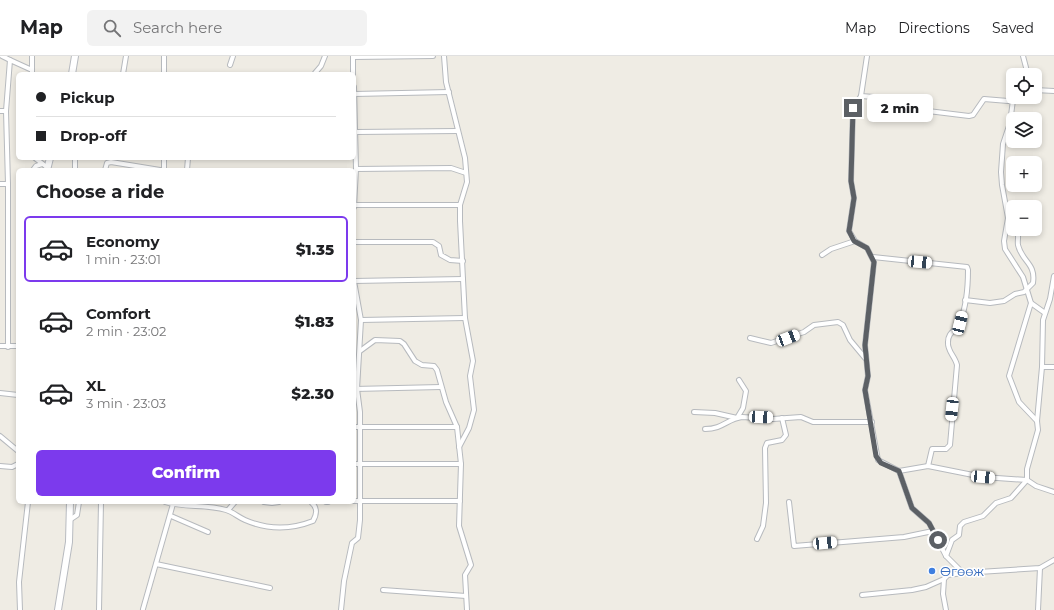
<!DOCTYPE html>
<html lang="en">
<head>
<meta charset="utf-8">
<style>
  body { margin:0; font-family:Montserrat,sans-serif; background:#f2f2f2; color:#202124; height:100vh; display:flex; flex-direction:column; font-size:15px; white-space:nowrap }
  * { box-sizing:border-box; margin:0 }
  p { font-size:13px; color:#757577 }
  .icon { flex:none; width:22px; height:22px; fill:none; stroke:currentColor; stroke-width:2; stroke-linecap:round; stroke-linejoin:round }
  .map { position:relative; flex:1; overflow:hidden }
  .sheet { position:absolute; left:16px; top:112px; width:340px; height:336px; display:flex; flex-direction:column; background:#fff; border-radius:6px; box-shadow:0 2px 6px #0003 }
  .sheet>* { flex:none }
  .guide { position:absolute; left:16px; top:16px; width:340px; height:88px; border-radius:6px; box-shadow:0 2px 6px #0003; display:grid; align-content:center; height:88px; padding:0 20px; background:#fff }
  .controls { position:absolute; left:1006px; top:12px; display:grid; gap:8px }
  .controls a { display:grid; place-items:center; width:36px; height:36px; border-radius:6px; background:#fff; box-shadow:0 2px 6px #0003; font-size:20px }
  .end { position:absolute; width:18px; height:18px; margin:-9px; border:5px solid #5c6065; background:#fff; box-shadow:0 0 0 2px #fff }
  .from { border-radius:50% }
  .bubble { position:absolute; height:28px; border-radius:6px; background:#fff; box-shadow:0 2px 6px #0003; font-size:13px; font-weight:800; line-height:28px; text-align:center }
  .car { position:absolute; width:12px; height:24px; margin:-12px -6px; border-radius:5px; box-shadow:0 0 3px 1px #0007; background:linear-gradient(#fff 24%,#345 0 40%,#fff 0 76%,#345 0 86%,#fff 0) }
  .guide b { display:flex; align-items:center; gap:14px; height:38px; font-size:15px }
  .guide b+b { border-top:1px solid #e0e0e0 }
  .guide i { width:10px; height:10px; background:#202124 }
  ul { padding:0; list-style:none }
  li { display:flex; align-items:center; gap:12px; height:66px; margin:0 8px 6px; padding:0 12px; border:2px solid transparent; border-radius:6px }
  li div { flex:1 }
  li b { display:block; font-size:15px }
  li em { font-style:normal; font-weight:800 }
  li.selected { border-color:#7c3aed }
  li>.icon { width:36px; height:36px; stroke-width:1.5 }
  h2 { padding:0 20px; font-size:18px; line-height:48px }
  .cta { display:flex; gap:8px; margin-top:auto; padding:8px 20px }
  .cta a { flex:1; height:46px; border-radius:6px; background:#7c3aed; color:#fff; font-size:16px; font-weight:800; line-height:46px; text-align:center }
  header { display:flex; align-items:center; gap:24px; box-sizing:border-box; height:56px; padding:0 20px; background:#fff; border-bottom:1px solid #e0e0e0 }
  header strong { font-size:19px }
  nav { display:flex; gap:22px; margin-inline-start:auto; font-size:14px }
  .search { width:280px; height:36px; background:#f2f2f2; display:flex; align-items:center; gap:10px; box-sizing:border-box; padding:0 14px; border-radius:6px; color:#757577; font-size:15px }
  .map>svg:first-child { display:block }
</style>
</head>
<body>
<header>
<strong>Map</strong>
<div class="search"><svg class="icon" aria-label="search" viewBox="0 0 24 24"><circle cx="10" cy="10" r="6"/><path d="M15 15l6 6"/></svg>Search here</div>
<nav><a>Map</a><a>Directions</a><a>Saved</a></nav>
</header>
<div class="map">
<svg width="1054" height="554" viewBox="0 0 1054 554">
  <rect width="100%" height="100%" fill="#efece4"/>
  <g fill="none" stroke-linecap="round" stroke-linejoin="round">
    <defs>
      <g id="minor">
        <polyline points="2,0 10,4"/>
        <polyline points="32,0 32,18"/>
        <polyline points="353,0 353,18"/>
        <polyline points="444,0 446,26 465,102 467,126 460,149 460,165 465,262 473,305 470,320 474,354 469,372 459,391"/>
        <polyline points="867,0 861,40 853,52 851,125 854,142 849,175 855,185 867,192 874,206 865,289 868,320 865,334 878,404 899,415 912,452 929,467 946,500 963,517 948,519 944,523 943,538 946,554"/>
        <polyline points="1023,0 1028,19"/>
        <polyline points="353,1 433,0"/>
        <polyline points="230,9 233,0"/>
        <polyline points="315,17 321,10 325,0"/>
        <polyline points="123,18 126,0"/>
        <polyline points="164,18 164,0"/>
        <polyline points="354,31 356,113 354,151"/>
        <polyline points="1035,34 1054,35"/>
        <polyline points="354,38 449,36"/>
        <polyline points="861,40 874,41 920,54 969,60 973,59 984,43 1008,45 1019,41"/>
        <polyline points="1013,44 1010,67 1003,88 1001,116 1002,129 1008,162 1004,185 1005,193 1023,221 1031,247 1045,257"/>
        <polyline points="0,55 6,55"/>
        <polyline points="356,76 457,75"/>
        <polyline points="35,102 48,112"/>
        <polyline points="164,102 164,114"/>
        <polyline points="356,113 451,112 466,117"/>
        <polyline points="33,114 36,110 42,108"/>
        <polyline points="75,114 75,102"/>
        <polyline points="105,114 107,107 111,106 160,114"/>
        <polyline points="187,114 188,102"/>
        <polyline points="0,128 8,128"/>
        <polyline points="354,149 460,149"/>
        <polyline points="1008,162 1013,169"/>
        <polyline points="354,186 433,186 439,190 441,199 450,204 463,205"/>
        <polyline points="822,199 831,193 855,185"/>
        <path d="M873 201 967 211 968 214C968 230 966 251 960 266 957 275 948 275 948 286 947 295 955 300 957 309L950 389 946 393H932L928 410"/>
        <polyline points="354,225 463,223"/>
        <path d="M965 244 990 247 1004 245 1015 238 1024 236 1033 227C1036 207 1022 206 1018 189 1017 183 1020 179 1016 173"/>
        <polyline points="1031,247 1009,320 1019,346 1037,365"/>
        <polyline points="361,264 465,262"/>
        <polyline points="750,282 771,287 804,276 814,269 838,266 843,269 850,284 865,302"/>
        <polyline points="0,290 18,290"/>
        <polyline points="8,291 8,128 6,55 10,4 32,14"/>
        <polyline points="360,295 375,284 400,285 404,288 415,305 422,309 434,310 437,314 446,346 457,371 461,408 459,470 471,509 465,519 467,554"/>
        <polyline points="1042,311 1054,311"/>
        <polyline points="354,333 441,331"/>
        <polyline points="0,337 18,339"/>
        <polyline points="694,356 715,357 737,362 743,352 746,335 739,324"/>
        <polyline points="354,371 457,371"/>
        <path d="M705 373C723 373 727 363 742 361L773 363 801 361 813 366H872"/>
        <polyline points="0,380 18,395"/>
        <polyline points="354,408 461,408"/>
        <polyline points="0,410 12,411 18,408"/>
        <polyline points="899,415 928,410 983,421 1027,424 1036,430 1054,436"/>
        <polyline points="354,445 460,445"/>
        <path d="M165 446C185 452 206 448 226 454 233 456 238 461 245 464 268 474 290 474 313 465 317 458 318 452 311 446"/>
        <polyline points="264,446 272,447 279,446"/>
        <polyline points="326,446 328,446"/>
        <polyline points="789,446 794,490 904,481 933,475"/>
        <polyline points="228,454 235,446"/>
        <polyline points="171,460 208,476"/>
        <polyline points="71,463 77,459 79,446"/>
        <polyline points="757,483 763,470 766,447 765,392 767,387 782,384 786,379 782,362"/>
        <polyline points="946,500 952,484 959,479 960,470 964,466 983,460 996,447 1011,442 1027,424 1027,413 1038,374 1037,365 1042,311 1043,264 1050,243 1054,220"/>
        <polyline points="156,508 270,532"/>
        <polyline points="963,517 1040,512 1054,504"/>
        <polyline points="383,534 466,540"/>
        <polyline points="862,539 912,534 926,531 944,523"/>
        <polyline points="143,553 173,448"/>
        <polyline points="20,554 19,526 28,446"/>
        <polyline points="99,554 101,446"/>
        <polyline points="341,554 344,525 352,487 358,482 360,464 360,356 357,333 361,264 354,225"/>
        <polyline points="1038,554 1040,512"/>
      </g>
      <g id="secondary">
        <polyline points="72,18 75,0"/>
        <polyline points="47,114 50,102"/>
        <polyline points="58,554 69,486 70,446"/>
      </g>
    </defs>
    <!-- minor casing -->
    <use href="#minor" stroke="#b7babe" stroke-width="6"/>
    <!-- secondary casing -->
    <use href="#secondary" stroke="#b8bbc0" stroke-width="8"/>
    <!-- minor -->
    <use href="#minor" stroke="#fff" stroke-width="4"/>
    <!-- secondary -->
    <use href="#secondary" stroke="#fff" stroke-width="6"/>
  </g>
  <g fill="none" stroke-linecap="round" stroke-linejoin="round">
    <!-- route -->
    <polyline stroke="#5c6065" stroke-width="5" points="853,52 851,125 854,142 849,175 854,185 867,192 874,206 865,289 868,320 865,334 876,400 881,407 899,415 912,452 929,467 938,484"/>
  </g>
  <!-- markers -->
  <circle fill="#3f7fe0" stroke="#fff" stroke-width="1.5" cx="932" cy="515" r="4"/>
  <g text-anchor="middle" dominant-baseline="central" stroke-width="3" stroke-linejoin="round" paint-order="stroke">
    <!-- shop labels -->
    <g font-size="13" fill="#366cbe" stroke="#fff" text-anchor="start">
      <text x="940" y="515">Өгөөж</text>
    </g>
  </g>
</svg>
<div class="controls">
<a><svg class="icon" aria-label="locate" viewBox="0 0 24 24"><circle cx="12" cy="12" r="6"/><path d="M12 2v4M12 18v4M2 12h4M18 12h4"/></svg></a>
<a><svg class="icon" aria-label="layers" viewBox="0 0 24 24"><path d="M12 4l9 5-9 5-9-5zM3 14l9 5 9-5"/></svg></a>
<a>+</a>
<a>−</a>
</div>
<i class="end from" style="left:938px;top:484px"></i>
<i class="end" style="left:853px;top:52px"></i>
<div class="bubble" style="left:867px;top:38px;width:66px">2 min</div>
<i class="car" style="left:920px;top:206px;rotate:95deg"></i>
<i class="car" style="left:960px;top:267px;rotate:14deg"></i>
<i class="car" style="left:788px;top:282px;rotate:69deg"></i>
<i class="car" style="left:952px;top:353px;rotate:186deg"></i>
<i class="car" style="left:761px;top:361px;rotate:93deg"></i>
<i class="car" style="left:983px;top:421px;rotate:95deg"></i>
<i class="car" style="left:825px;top:487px;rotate:85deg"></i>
<div class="guide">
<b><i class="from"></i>Pickup</b>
<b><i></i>Drop-off</b>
</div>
<section class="sheet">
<h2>Choose a ride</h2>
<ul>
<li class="selected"><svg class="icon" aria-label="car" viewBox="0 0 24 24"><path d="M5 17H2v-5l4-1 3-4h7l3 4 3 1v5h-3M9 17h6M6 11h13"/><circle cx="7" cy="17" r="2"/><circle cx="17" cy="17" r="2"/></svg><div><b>Economy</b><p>1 min · 23:01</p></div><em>$1.35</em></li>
<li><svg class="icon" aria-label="car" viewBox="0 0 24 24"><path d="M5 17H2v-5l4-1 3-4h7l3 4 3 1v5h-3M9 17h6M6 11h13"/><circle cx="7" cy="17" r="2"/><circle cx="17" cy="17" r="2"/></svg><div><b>Comfort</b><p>2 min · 23:02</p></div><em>$1.83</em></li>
<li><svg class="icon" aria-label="car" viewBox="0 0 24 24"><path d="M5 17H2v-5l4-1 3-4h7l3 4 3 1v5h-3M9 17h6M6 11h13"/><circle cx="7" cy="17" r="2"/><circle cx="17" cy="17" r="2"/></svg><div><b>XL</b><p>3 min · 23:03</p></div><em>$2.30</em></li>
</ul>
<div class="cta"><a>Confirm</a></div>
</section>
</div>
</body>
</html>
